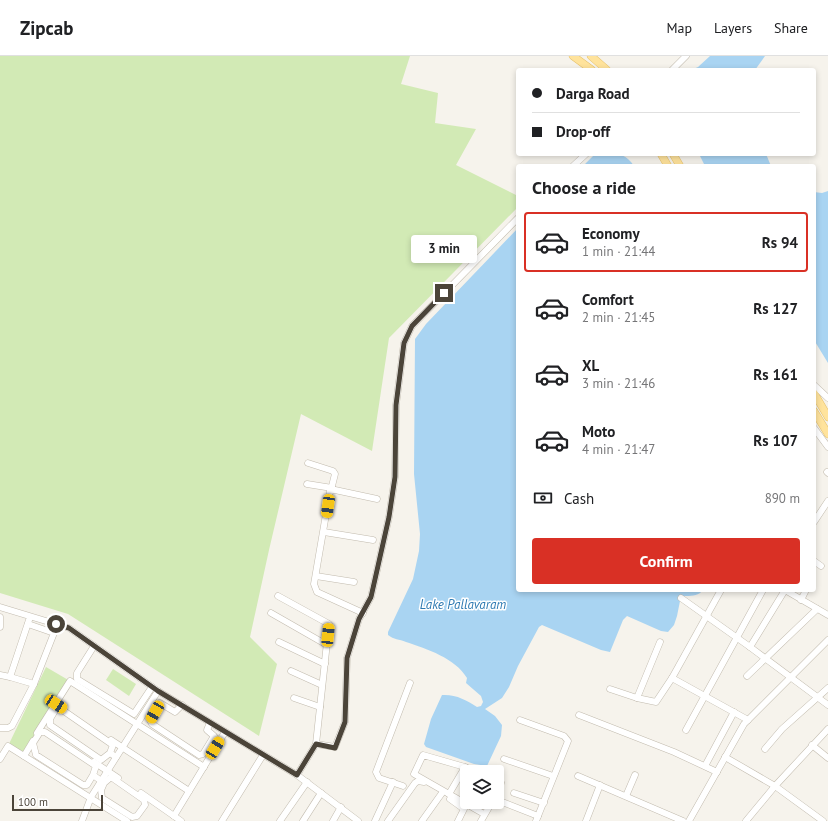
<!DOCTYPE html>
<html lang="en">
<head>
<meta charset="utf-8">
<style>
  body { margin:0; font-family:"PT Sans",sans-serif; background:#f2f2f2; color:#202124; height:100vh; display:flex; flex-direction:column; font-size:15px; white-space:nowrap }
  * { box-sizing:border-box; margin:0 }
  p { font-size:13px; color:#757577 }
  .icon { flex:none; width:22px; height:22px; fill:none; stroke:currentColor; stroke-width:2; stroke-linecap:round; stroke-linejoin:round }
  .map { position:relative; flex:1; overflow:hidden }
  .details { position:absolute; left:516px; top:108px; width:300px; height:428px; display:flex; flex-direction:column; background:#fff; border-radius:4px; box-shadow:0 2px 6px #0003 }
  .details>* { flex:none }
  .top-card { position:absolute; left:516px; top:12px; width:300px; height:88px; border-radius:4px; box-shadow:0 2px 6px #0003; display:grid; align-content:center; height:88px; padding:0 16px; background:#fff }
  .controls { position:absolute; left:460px; top:709px; display:grid; gap:8px }
  .controls a { display:grid; place-items:center; width:44px; height:44px; border-radius:4px; background:#fff; box-shadow:0 2px 6px #0003; font-size:20px }
  .scale { position:absolute; left:12px; bottom:10px; width:91px; box-sizing:border-box; padding-left:4px; border:2px solid #4b4439; border-top:0; font-size:11px; line-height:14px; white-space:nowrap; color:#4b4439; -webkit-text-stroke:3px #fff; paint-order:stroke }
  .end { position:absolute; width:18px; height:18px; margin:-9px; border:5px solid #4b4439; background:#fff; box-shadow:0 0 0 2px #fff }
  .from { border-radius:50% }
  .bubble { position:absolute; height:28px; border-radius:4px; background:#fff; box-shadow:0 2px 6px #0003; font-size:13px; font-weight:800; line-height:28px; text-align:center }
  .car { position:absolute; width:12px; height:24px; margin:-12px -6px; border-radius:5px; box-shadow:0 0 3px 1px #0007; background:linear-gradient(#f5c518 24%,#345 0 40%,#f5c518 0 76%,#345 0 86%,#f5c518 0) }
  .top-card b { display:flex; align-items:center; gap:14px; height:38px; font-size:15px }
  .top-card b+b { border-top:1px solid #e0e0e0 }
  .top-card i { width:10px; height:10px; background:#202124 }
  ul { padding:0; list-style:none }
  li { display:flex; align-items:center; gap:12px; height:60px; margin:0 8px 6px; padding:0 8px; border:2px solid transparent; border-radius:4px }
  li div { flex:1 }
  li b { display:block; font-size:15px }
  li em { font-style:normal; font-weight:800 }
  li.selected { border-color:#d93025 }
  li>.icon { width:36px; height:36px; stroke-width:1.5 }
  h2 { padding:0 16px; font-size:18px; line-height:48px }
  .pay { display:flex; align-items:center; gap:10px; height:44px; padding:0 16px; font-size:15px }
  .pay p { margin-inline-start:auto }
  .action { display:flex; gap:8px; margin-top:auto; padding:8px 16px }
  .action a { flex:1; height:46px; border-radius:4px; background:#d93025; color:#fff; font-size:16px; font-weight:800; line-height:46px; text-align:center }
  header { display:flex; align-items:center; gap:24px; box-sizing:border-box; height:56px; padding:0 20px; background:#fff; border-bottom:1px solid #e0e0e0 }
  header strong { font-size:19px }
  nav { display:flex; gap:22px; margin-inline-start:auto; font-size:14px }
  .map>svg:first-child { display:block }
</style>
</head>
<body>
<header>
<strong>Zipcab</strong>
<nav><a>Map</a><a>Layers</a><a>Share</a></nav>
</header>
<div class="map">
<svg width="828" height="765" viewBox="0 0 828 765">
  <rect width="100%" height="100%" fill="#f6f3ec"/>
  <!-- green -->
  <g fill="#d2eab5">
    <polygon points="0,0 410,0 401,28 438,37 435,67 476,73 456,109 518,140 518,151 389,282 372,395 301,358 269,494 250,581 277,608 259,680 68,558 0,537"/>
    <polygon points="46,611 70,625 23,699 8,690"/>
    <polygon points="113,613 136,628 129,640 106,624"/>
  </g>
  <!-- water -->
  <g fill="#a9d4f2">
    <polygon points="710,0 765,0 755,14 691,14 698,11"/>
    <path d="M595 98C613 98 623 94 634 110H583Z"/>
    <polygon points="699,98 766,98 771,110 705,110"/>
    <polygon points="828,135 828,307 814,284 814,136 822,137"/>
    <path d="M518 172V534H703C698 541 689 540 681 540L677 560 674 569 668 576 661 575 627 560 623 564 610 596 601 594 542 569 539 571 518 610 509 631 502 642 485 653 495 660 502 669 501 680 487 710 474 708 426 691 424 688 431 663 442 639C455 638 467 644 477 651L481 650 483 646 481 640 466 627 467 622C455 602 427 593 406 586 399 583 394 584 388 579V576L413 523 419 495 420 478 414 418 415 283 426 268Z"/>
  </g>
  <g fill="none" stroke-linecap="round" stroke-linejoin="round">
    <defs>
      <g id="minor">
        <polyline points="672,14 686,0"/>
        <polyline points="573,110 586,98"/>
        <polyline points="814,329 828,342"/>
        <polyline points="814,372 828,391"/>
        <polyline points="308,407 333,415 335,418 331,434"/>
        <polyline points="827,416 828,417"/>
        <polyline points="307,428 332,432"/>
        <polyline points="814,466 828,445"/>
        <polyline points="324,476 373,484"/>
        <polyline points="814,505 821,510"/>
        <polyline points="316,520 354,526"/>
        <polyline points="785,534 828,559"/>
        <polyline points="278,540 329,568 316,688"/>
        <polyline points="681,542 750,591 828,649"/>
        <polyline points="801,544 806,534"/>
        <polyline points="0,551 69,572 158,635 297,719 358,765"/>
        <polyline points="271,557 327,589"/>
        <polyline points="363,557 317,536 314,528 330,435 335,434 377,443"/>
        <polyline points="0,561 0,571"/>
        <polyline points="28,568 54,577 34,628"/>
        <polyline points="279,586 325,608"/>
        <polyline points="660,586 637,642 656,646 672,622 748,664"/>
        <polyline points="94,590 77,617 77,623 134,658 152,631"/>
        <polyline points="750,591 785,534"/>
        <polyline points="291,615 322,629"/>
        <polyline points="0,619 10,621 29,564"/>
        <polyline points="747,620 817,553"/>
        <polyline points="672,622 721,534"/>
        <polyline points="610,633 637,642"/>
        <polyline points="294,642 320,651"/>
        <polyline points="182,649 175,656 160,647 150,664 152,668 199,699 203,698 214,680 207,674 210,667"/>
        <polyline points="579,659 674,696 717,716"/>
        <polyline points="520,664 564,680 568,685 536,765"/>
        <polyline points="0,672 8,672 12,670 34,628 10,621"/>
        <polyline points="686,674 763,534"/>
        <polyline points="37,677 70,625 204,711"/>
        <polyline points="111,684 189,735"/>
        <polyline points="812,689 828,702"/>
        <polyline points="765,693 782,673 828,632"/>
        <polyline points="110,697 113,689 61,653 56,653 50,663 50,669 101,704 110,697 116,701"/>
        <polyline points="24,700 33,685"/>
        <polyline points="725,701 775,730 823,765"/>
        <polyline points="0,703 8,690 127,765"/>
        <polyline points="504,703 553,720"/>
        <polyline points="94,706 118,722"/>
        <polyline points="705,710 734,656"/>
        <polyline points="476,716 465,711 423,699 414,718 484,758"/>
        <polyline points="93,719 96,710 45,676 40,676 33,687 36,699 83,729 87,729 93,719 104,727 101,734 102,742 132,761 137,760 145,749 144,744 111,721 104,727"/>
        <polyline points="297,719 316,688 335,691 345,666 347,602 359,563 371,541 389,461 395,421 396,349 404,287 412,270 518,162"/>
        <polyline points="578,720 683,765"/>
        <polyline points="497,725 501,727 497,736"/>
        <polyline points="403,730 379,722 376,716 410,627"/>
        <polyline points="141,737 174,760 225,676"/>
        <polyline points="514,737 544,747"/>
        <polyline points="449,738 465,711"/>
        <polyline points="626,740 635,719"/>
        <polyline points="450,743 464,753 458,765"/>
        <polyline points="497,744 538,760"/>
        <polyline points="174,760 181,765"/>
        <polyline points="82,765 91,741 158,635"/>
        <polyline points="222,765 263,699"/>
        <polyline points="280,765 307,726"/>
        <polyline points="303,765 321,737"/>
        <polyline points="333,765 341,751"/>
        <polyline points="375,765 393,726"/>
        <polyline points="388,765 415,727 418,725 424,726"/>
        <polyline points="422,765 442,737"/>
        <polyline points="481,765 492,746"/>
        <polyline points="586,765 600,729"/>
        <polyline points="689,765 744,668 828,584"/>
        <polyline points="746,765 775,730 828,673"/>
      </g>
      <g id="major">
        <polyline points="573,0 592,14"/>
        <polyline points="591,0 607,14"/>
        <polyline points="661,98 668,110"/>
        <polyline points="673,98 680,110"/>
        <polyline points="814,337 828,361"/>
        <polyline points="814,355 828,378"/>
      </g>
    </defs>
    <!-- minor casing -->
    <use href="#minor" stroke="#c2bbae" stroke-width="7"/>
    <!-- major casing -->
    <use href="#major" stroke="#e6c16a" stroke-width="8"/>
    <!-- minor -->
    <use href="#minor" stroke="#fff" stroke-width="6"/>
    <!-- major -->
    <use href="#major" stroke="#ffe39c" stroke-width="7"/>
  </g>
  <g fill="none" stroke-linecap="round" stroke-linejoin="round">
    <!-- route -->
    <polyline stroke="#4b4439" stroke-width="5" points="56,568 69,572 158,635 297,719 316,688 335,692 345,666 347,602 359,563 371,541 389,461 395,421 396,349 404,287 412,270 444,237"/>
  </g>
  <g text-anchor="middle" dominant-baseline="central" stroke-width="3" stroke-linejoin="round" paint-order="stroke">
    <!-- water labels -->
    <g font-size="13" font-style="italic" fill="#2e7ab2" stroke="#fff">
      <text x="463" y="548">Lake Pallavaram</text>
    </g>
  </g>
</svg>
<div class="controls">
<a><svg class="icon" aria-label="layers" viewBox="0 0 24 24"><path d="M12 4l9 5-9 5-9-5zM3 14l9 5 9-5"/></svg></a>
</div>
<div class="scale">100 m</div>
<i class="end from" style="left:56px;top:568px"></i>
<i class="end" style="left:444px;top:237px"></i>
<div class="bubble" style="left:411px;top:179px;width:66px">3 min</div>
<i class="car" style="left:328px;top:450px;rotate:188deg"></i>
<i class="car" style="left:328px;top:579px;rotate:6deg"></i>
<i class="car" style="left:56px;top:648px;rotate:123deg"></i>
<i class="car" style="left:155px;top:656px;rotate:210deg"></i>
<i class="car" style="left:215px;top:692px;rotate:31deg"></i>
<div class="top-card">
<b><i class="from"></i>Darga Road</b>
<b><i></i>Drop-off</b>
</div>
<section class="details">
<h2>Choose a ride</h2>
<ul>
<li class="selected"><svg class="icon" aria-label="car" viewBox="0 0 24 24"><path d="M5 17H2v-5l4-1 3-4h7l3 4 3 1v5h-3M9 17h6M6 11h13"/><circle cx="7" cy="17" r="2"/><circle cx="17" cy="17" r="2"/></svg><div><b>Economy</b><p>1 min · 21:44</p></div><em>Rs 94</em></li>
<li><svg class="icon" aria-label="car" viewBox="0 0 24 24"><path d="M5 17H2v-5l4-1 3-4h7l3 4 3 1v5h-3M9 17h6M6 11h13"/><circle cx="7" cy="17" r="2"/><circle cx="17" cy="17" r="2"/></svg><div><b>Comfort</b><p>2 min · 21:45</p></div><em>Rs 127</em></li>
<li><svg class="icon" aria-label="car" viewBox="0 0 24 24"><path d="M5 17H2v-5l4-1 3-4h7l3 4 3 1v5h-3M9 17h6M6 11h13"/><circle cx="7" cy="17" r="2"/><circle cx="17" cy="17" r="2"/></svg><div><b>XL</b><p>3 min · 21:46</p></div><em>Rs 161</em></li>
<li><svg class="icon" aria-label="car" viewBox="0 0 24 24"><path d="M5 17H2v-5l4-1 3-4h7l3 4 3 1v5h-3M9 17h6M6 11h13"/><circle cx="7" cy="17" r="2"/><circle cx="17" cy="17" r="2"/></svg><div><b>Moto</b><p>4 min · 21:47</p></div><em>Rs 107</em></li>
</ul>
<div class="pay"><svg class="icon" aria-label="cash" viewBox="0 0 24 24"><path d="M3 7h18v10H3z"/><circle cx="12" cy="12" r="2"/></svg>Cash<p>890 m</p></div>
<div class="action"><a>Confirm</a></div>
</section>
</div>
</body>
</html>
